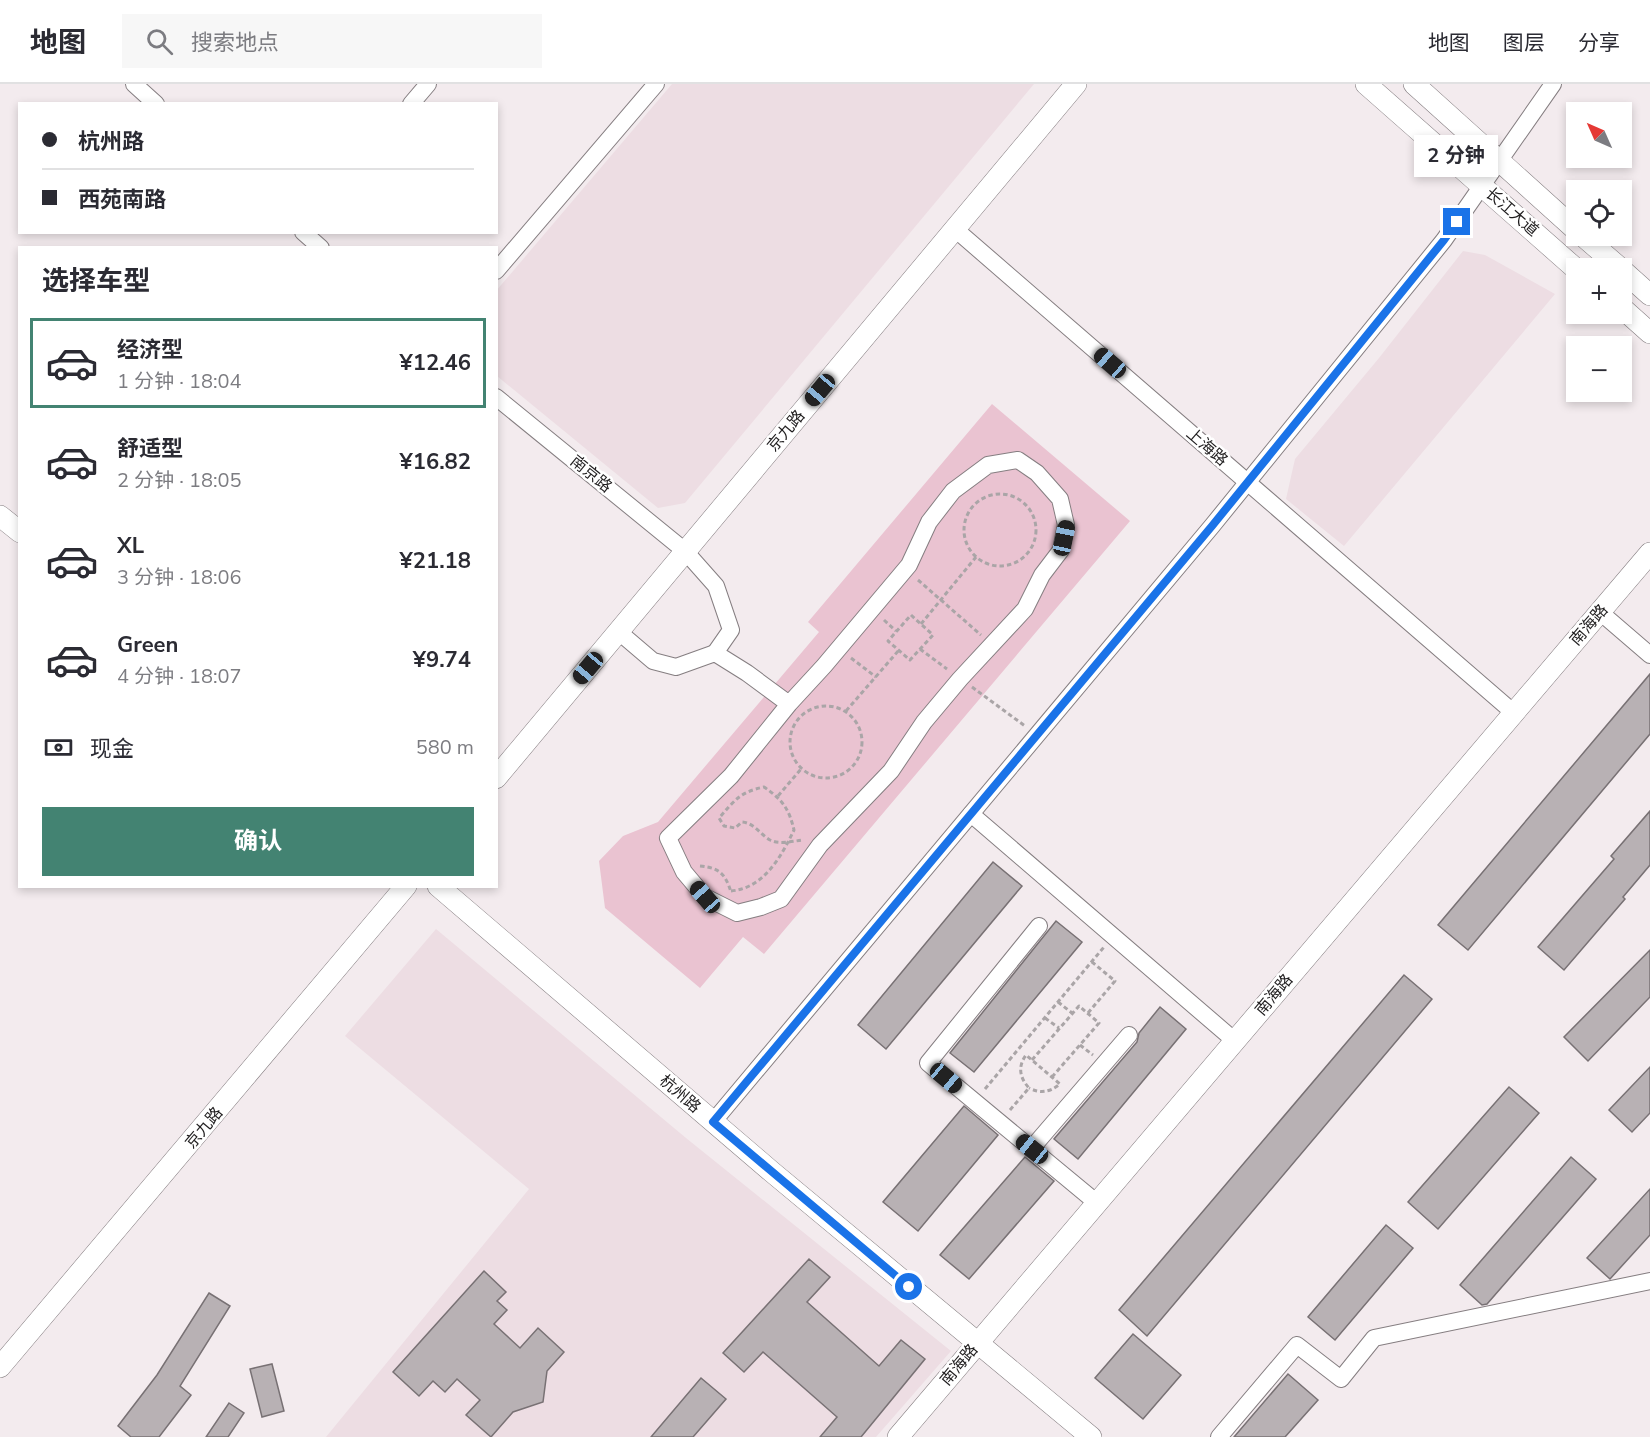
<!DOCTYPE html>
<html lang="zh">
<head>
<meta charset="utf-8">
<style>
  body { margin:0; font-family:"Nunito Sans","Noto Sans SC",sans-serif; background:#f7f7f7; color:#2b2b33; height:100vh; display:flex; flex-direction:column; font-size:22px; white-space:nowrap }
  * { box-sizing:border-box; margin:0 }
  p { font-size:20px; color:#7c7c81 }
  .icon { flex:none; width:33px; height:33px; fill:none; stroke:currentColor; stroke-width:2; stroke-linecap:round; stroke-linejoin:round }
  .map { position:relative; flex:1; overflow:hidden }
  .sheet { position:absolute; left:18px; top:162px; width:480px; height:642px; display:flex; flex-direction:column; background:#fff; border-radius:0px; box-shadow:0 3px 9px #0003 }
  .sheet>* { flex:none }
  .top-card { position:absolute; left:18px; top:18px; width:480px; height:132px; border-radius:0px; box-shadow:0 3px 9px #0003; display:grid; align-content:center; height:132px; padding:0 24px; background:#fff }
  .needle { width:39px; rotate:315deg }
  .buttons { position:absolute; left:1566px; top:18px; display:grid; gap:12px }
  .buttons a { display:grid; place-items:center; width:66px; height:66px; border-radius:0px; background:#fff; box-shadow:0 3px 9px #0003; font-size:30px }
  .end { position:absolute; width:27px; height:27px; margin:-14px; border:8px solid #1a73e8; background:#fff; box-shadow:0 0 0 3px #fff }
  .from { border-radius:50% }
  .bubble { position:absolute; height:42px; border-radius:0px; background:#fff; box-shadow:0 3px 9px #0003; font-size:20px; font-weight:700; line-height:42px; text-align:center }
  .car { position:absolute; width:18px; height:36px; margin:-18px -9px; border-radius:8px; box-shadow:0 0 4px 2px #0007; background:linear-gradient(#222 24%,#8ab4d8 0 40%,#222 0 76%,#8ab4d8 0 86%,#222 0) }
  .top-card b { display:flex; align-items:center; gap:21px; height:57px; font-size:22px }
  .top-card b+b { border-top:2px solid #e1e1e2 }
  .top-card i { width:15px; height:15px; background:#2b2b33 }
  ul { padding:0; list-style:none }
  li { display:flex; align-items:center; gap:18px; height:90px; margin:0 12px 9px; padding:0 12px; border:3px solid transparent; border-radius:0px }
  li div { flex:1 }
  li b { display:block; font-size:22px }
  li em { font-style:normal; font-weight:700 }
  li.on { border-color:#438372 }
  li>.icon { width:54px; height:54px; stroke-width:1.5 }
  h2 { padding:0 24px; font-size:27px; line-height:72px }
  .pay { display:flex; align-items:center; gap:15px; height:66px; padding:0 24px; font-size:22px }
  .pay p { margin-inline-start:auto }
  .button { display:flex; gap:12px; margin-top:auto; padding:12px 24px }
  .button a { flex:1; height:69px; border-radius:0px; background:#438372; color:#fff; font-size:24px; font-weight:700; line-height:69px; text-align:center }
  header { display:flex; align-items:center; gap:36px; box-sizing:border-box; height:84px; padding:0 30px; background:#fff; border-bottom:2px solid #e1e1e2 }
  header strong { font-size:28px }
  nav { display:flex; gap:33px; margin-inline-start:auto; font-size:21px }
  .search { width:420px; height:54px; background:#f7f7f7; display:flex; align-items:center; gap:15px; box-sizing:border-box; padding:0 21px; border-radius:0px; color:#7c7c81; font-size:22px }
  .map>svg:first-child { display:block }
</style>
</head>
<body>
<header>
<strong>地图</strong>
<div class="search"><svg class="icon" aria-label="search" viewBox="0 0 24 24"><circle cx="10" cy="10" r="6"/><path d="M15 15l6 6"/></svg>搜索地点</div>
<nav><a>地图</a><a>图层</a><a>分享</a></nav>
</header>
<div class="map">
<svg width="1650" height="1353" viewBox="0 0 1650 1353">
  <rect width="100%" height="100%" fill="#f3ebee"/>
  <!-- built -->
  <g fill="#eddde3">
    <polygon points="672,0 1034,0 685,419 658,424 497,292 496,207"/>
    <polygon points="1463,167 1485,171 1555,210 1344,462 1286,415 1295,375 1379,274"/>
    <polygon points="436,845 686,1054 951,1267 876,1353 326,1353 529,1105 345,952"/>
  </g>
  <!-- green -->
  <polygon fill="#eac3d1" points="992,320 1130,437 764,870 743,853 700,904 605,824 599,777 623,752 658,738 819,548 808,538"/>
  <!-- building -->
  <g fill="#b8b1b4" stroke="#787174" stroke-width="1.5">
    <polygon points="1650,590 1650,650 1468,866 1438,841"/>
    <polygon points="1650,727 1650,781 1623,813 1625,815 1564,886 1538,863 1614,775 1611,772"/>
    <polygon points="993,778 1022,802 886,965 858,941"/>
    <polygon points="1056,837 1082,858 974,988 950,969"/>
    <polygon points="1650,866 1650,913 1588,977 1564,953"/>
    <polygon points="1404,891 1432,915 1147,1252 1119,1226"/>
    <polygon points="1160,923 1186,945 1078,1075 1054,1055 1137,958 1139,949"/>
    <polygon points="1650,983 1650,1029 1632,1048 1609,1026"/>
    <polygon points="1509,1003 1539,1029 1438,1145 1408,1118"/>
    <polygon points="964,1022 998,1051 918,1147 883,1118"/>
    <polygon points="1025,1073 1054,1097 969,1195 940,1171"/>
    <polygon points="1571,1073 1596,1095 1487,1220 1482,1221 1460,1201"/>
    <polygon points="1650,1105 1650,1151 1610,1195 1587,1174"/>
    <polygon points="1386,1141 1413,1164 1335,1256 1308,1233"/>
    <polygon points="809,1175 830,1193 807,1218 879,1282 901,1256 925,1275 861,1353 820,1353 837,1333 763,1268 744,1288 723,1269"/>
    <polygon points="484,1187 506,1208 497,1217 507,1226 494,1240 520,1264 538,1244 564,1268 547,1287 543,1318 513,1328 491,1353 466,1331 480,1316 457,1295 445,1308 433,1297 419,1312 393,1288"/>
    <polygon points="209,1209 230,1222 180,1302 191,1311 159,1353 131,1353 118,1342 157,1291"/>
    <polygon points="1133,1250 1181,1291 1143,1335 1095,1294"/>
    <polygon points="272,1280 284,1327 262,1333 250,1285"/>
    <polygon points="1288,1290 1318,1316 1285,1353 1234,1353"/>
    <polygon points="701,1294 726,1315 693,1353 651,1353"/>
    <polygon points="229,1319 244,1329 228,1353 206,1353"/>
  </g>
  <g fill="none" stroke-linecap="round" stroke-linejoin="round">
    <defs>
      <g id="minor">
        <polyline points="134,0 156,20"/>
        <polyline points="411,20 428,0"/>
        <polyline points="955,145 1514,629"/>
        <polyline points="303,148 321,164"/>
        <polyline points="496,187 656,0"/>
        <polyline points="496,313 685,467 716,502 731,546 715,569"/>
        <polyline points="1600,528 1650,571"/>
        <polyline points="619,548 653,577 676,583 715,569 747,589 789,620 731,692 668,754 684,788 705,813 737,829 761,823 781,815 820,761 891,687 924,638 960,595 1025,525 1042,491 1061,466 1066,441 1060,415 1037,389 1018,376 988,381 953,407 929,438 909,481 824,582 789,620"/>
        <polyline points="971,730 1235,957"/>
        <polyline points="1039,842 928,979 1097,1119"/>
        <polyline points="713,1038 1212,442 1444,156 1553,0"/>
        <polyline points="1031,1065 1129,951"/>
        <polyline points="1219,1353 1297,1261 1341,1295 1374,1254 1650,1197"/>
      </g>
      <g id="major">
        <polyline points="1366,0 1576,185"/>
        <polyline points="1414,0 1576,146"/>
        <polyline points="1583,152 1620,184"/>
        <polyline points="1622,186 1650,211"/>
        <polyline points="1622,224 1650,249"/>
        <polyline points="0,432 20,448"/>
        <polyline points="496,694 1076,0"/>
        <polyline points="438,802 772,1088 1091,1353"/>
        <polyline points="0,1283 406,802"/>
        <polyline points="898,1353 1650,469"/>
      </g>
    </defs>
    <!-- minor casing -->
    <use href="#minor" stroke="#857e81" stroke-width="18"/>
    <!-- major casing -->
    <use href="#major" stroke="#857e81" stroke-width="22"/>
    <!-- path -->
    <g stroke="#aaa5a7" stroke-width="3" stroke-dasharray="4.5 3" stroke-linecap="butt">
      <circle cx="1000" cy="446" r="36"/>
      <polyline points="918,496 981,551"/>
      <polygon points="911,531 933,551 910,576 888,557"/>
      <polyline points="884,536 896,547"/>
      <polyline points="921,540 976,473"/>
      <polyline points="920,565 947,585"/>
      <polyline points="851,574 876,593"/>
      <polyline points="972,603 1025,642"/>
      <circle cx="826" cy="658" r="36"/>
      <polyline points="846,627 899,566"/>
      <polyline points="778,712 801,685"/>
      <path d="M700 782C719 784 725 789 731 808"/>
      <path d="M731 807C764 804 781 773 794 746 789 725 783 716 764 703 740 708 735 716 719 734L724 742 735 744 742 738C754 739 760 750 770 756 780 761 793 757 803 756"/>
      <polyline points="1058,918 1072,929"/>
      <polyline points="1088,929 1115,897 1092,878"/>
      <polyline points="1045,934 1059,944"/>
      <polyline points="1080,961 1093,971"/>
      <polyline points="1032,976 1079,922 1099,939 1052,993"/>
      <polyline points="985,1005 1104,863"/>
      <path d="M1010 1026 1029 1004C1019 993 1018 982 1026 971L1060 1000C1050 1008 1041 1010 1029 1004"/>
    </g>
    <!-- minor -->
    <use href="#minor" stroke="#fff" stroke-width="16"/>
    <!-- major -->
    <use href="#major" stroke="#fff" stroke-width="21"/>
  </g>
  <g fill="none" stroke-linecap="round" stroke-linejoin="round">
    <!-- route -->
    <polyline stroke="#1a73e8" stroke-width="8" points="909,1203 713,1038 1212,442 1444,156 1457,138"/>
  </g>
  <g text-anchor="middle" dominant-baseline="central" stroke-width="5" stroke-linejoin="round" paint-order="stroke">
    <!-- street labels -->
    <g font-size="16" fill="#1f1d1e" stroke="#fff">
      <text transform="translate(1512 128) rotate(41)">长江大道</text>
      <text transform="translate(786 347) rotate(-50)">京九路</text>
      <text transform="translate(1207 363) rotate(41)">上海路</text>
      <text transform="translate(591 390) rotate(39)">南京路</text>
      <text transform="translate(1589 541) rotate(-49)">南海路</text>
      <text transform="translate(1274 911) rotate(-50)">南海路</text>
      <text transform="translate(680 1010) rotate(41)">杭州路</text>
      <text transform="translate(204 1044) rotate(-50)">京九路</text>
      <text transform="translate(959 1281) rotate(-50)">南海路</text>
    </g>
  </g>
</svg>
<div class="buttons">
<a><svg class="needle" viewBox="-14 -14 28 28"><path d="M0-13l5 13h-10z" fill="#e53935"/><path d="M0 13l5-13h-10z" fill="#7c7c81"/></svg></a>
<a><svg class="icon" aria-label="locate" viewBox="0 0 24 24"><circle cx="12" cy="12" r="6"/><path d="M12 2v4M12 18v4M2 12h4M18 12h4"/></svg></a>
<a>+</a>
<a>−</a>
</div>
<i class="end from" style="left:909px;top:1203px"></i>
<i class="end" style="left:1457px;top:138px"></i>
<div class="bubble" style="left:1414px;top:51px;width:84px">2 分钟</div>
<i class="car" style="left:1110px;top:279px;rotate:311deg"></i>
<i class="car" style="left:820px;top:306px;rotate:220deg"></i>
<i class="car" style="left:1064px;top:454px;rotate:12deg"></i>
<i class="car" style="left:588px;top:584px;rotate:220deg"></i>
<i class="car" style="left:705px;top:813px;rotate:319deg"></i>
<i class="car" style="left:946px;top:994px;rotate:130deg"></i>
<i class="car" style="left:1032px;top:1065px;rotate:309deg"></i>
<div class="top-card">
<b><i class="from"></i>杭州路</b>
<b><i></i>西苑南路</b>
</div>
<section class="sheet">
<h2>选择车型</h2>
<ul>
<li class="on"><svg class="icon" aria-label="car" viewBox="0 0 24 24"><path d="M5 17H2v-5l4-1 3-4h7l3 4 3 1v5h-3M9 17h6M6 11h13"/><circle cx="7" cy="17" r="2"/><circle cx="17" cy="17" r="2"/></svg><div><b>经济型</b><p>1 分钟 · 18:04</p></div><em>¥12.46</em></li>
<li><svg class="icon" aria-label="car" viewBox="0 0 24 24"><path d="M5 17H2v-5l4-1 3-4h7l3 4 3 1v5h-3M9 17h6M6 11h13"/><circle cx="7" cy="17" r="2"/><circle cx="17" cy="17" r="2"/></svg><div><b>舒适型</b><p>2 分钟 · 18:05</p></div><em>¥16.82</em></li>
<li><svg class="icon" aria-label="car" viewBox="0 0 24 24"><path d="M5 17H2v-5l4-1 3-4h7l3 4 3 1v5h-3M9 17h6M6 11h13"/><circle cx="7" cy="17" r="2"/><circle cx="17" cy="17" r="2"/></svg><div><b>XL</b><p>3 分钟 · 18:06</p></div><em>¥21.18</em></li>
<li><svg class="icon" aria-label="car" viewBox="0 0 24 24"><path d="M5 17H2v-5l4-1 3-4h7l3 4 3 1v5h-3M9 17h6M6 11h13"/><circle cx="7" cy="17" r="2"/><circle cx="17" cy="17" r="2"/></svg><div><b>Green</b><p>4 分钟 · 18:07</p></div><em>¥9.74</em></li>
</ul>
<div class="pay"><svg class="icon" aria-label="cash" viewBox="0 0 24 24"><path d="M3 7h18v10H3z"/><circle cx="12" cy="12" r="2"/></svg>现金<p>580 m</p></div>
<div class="button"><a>确认</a></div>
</section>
</div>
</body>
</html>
